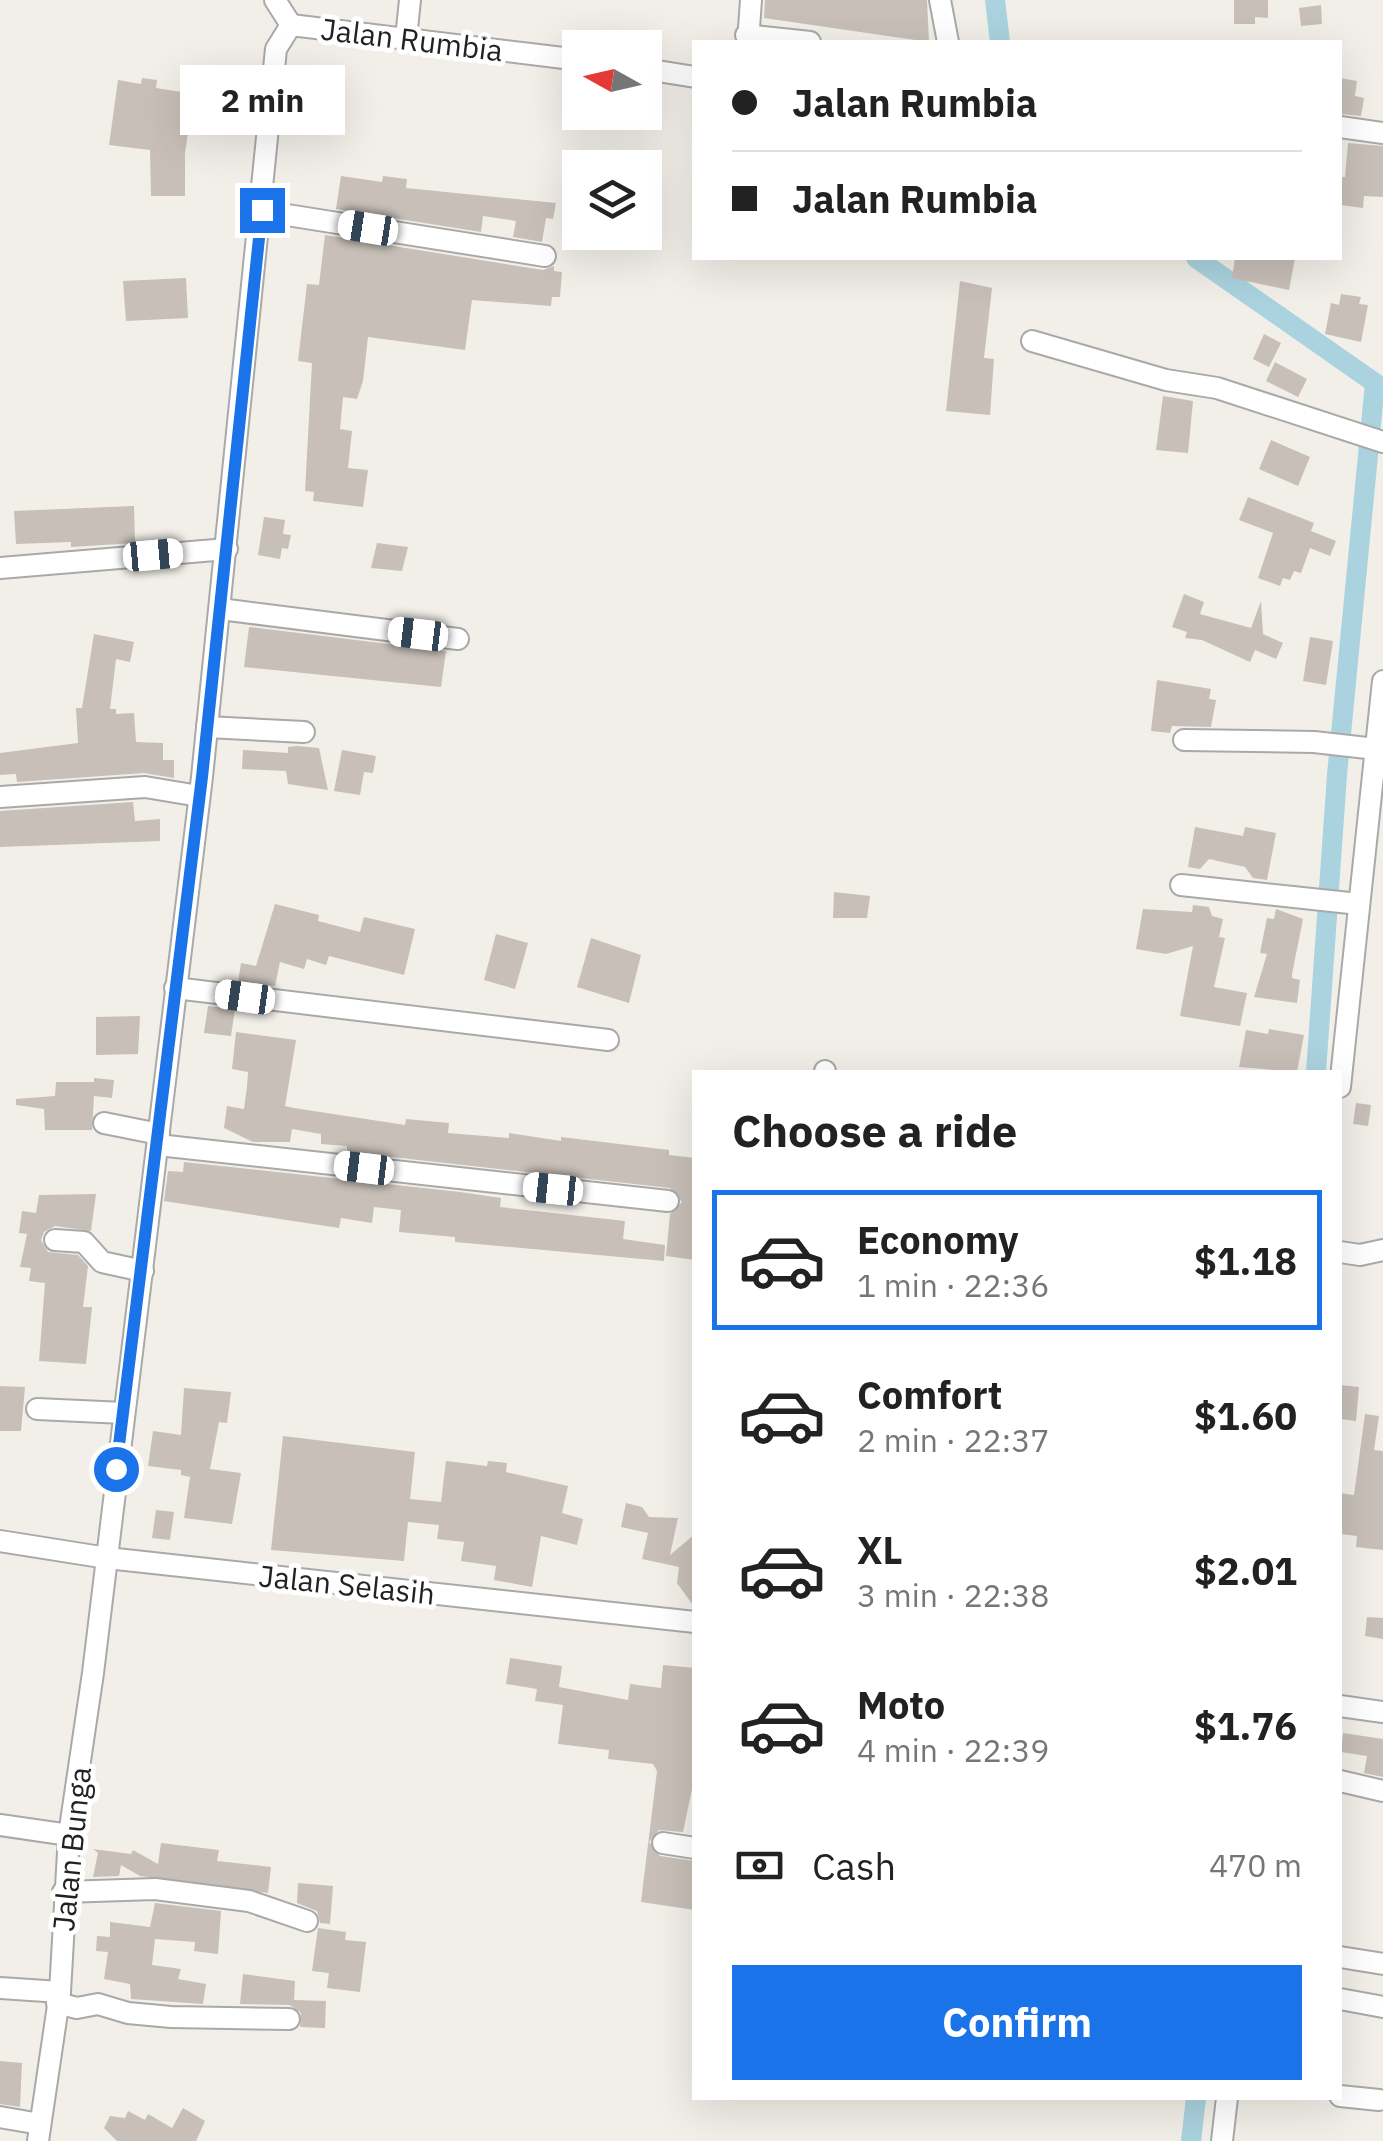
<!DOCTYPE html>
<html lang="en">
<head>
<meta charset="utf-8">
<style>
  body { margin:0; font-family:"IBM Plex Sans",sans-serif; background:#f6f6f6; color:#222; height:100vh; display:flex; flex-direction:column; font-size:38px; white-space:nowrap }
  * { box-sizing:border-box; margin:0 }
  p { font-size:32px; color:#767676 }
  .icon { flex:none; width:55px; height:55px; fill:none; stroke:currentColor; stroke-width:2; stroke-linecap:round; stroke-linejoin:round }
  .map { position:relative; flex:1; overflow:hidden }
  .drawer { position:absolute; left:692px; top:1070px; width:650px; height:1030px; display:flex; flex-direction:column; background:#fff; border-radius:0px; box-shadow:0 10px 40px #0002 }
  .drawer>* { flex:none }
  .top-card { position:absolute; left:692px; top:40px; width:650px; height:220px; border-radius:0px; box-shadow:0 10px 40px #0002; display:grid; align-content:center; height:220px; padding:0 40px; background:#fff }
  .needle { width:65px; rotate:278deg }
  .controls { position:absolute; left:562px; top:30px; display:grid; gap:20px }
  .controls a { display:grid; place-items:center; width:100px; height:100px; border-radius:0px; background:#fff; box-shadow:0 10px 40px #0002; font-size:50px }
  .end { position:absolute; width:45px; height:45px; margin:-22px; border:12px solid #1a73e8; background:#fff; box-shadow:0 0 0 5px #fff }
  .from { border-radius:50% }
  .bubble { position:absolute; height:70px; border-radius:0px; background:#fff; box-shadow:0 10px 40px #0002; font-size:32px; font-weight:700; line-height:70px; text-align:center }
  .car { position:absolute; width:30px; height:60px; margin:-30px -15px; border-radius:12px; box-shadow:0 0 8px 2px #0007; background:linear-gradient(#fff 24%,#345 0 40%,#fff 0 76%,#345 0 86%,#fff 0) }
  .top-card b { display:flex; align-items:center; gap:35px; height:95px; font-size:38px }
  .top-card b+b { border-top:2px solid #e0e0e0 }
  .top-card i { width:25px; height:25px; background:#222 }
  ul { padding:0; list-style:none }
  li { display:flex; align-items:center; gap:30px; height:140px; margin:0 20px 15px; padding:0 20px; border:5px solid transparent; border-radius:0px }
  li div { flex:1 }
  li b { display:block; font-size:38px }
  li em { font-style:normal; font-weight:700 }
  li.on { border-color:#1a73e8 }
  li>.icon { width:90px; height:90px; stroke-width:1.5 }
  h2 { padding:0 40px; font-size:45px; line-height:120px }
  .pay { display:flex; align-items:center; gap:25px; height:110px; padding:0 40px; font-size:38px }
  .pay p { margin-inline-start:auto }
  .cta { display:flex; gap:20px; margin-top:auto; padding:20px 40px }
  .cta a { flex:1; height:115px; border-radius:0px; background:#1a73e8; color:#fff; font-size:40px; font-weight:700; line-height:115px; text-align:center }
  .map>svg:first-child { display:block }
</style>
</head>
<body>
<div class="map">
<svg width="1383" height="2141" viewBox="0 0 1383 2141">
  <rect width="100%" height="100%" fill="#f2efe9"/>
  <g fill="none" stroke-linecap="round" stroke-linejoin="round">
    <!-- canal -->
    <g stroke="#aad3df" stroke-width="20">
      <polyline points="995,0 1000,42"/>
      <polyline points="1196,258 1375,383 1337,775 1316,1072"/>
      <polyline points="1191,2141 1196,2098"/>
    </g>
  </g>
  <!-- building -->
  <g fill="#c7bfb8">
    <polygon points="765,0 927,0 929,42 764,18"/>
    <polygon points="1234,0 1268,0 1268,18 1255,17 1255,24 1234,24"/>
    <polygon points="1321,5 1322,24 1301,26 1299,8"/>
    <polygon points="142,78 157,80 156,88 194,94 185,153 185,196 151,196 150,150 109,145 118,80 141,84"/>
    <polygon points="1340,78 1357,81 1355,96 1364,98 1361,116 1340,114"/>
    <polygon points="1348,143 1383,146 1383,197 1364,196 1363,208 1340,205 1340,177 1345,177"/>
    <polygon points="341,176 382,182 383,176 407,179 406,188 556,203 553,219 546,218 542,242 513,237 516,221 483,216 481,232 336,209"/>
    <polygon points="325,235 543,270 554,266 554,271 562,272 560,297 552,297 551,306 472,300 465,350 368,337 363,381 357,399 343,397 340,429 352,431 348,468 368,470 363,507 313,501 314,492 305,491 312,363 298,361 307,284 319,285"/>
    <polygon points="1235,258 1295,258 1289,290 1232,278"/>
    <polygon points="186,278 188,318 126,321 123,281"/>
    <polygon points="960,281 992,288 984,358 994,359 990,415 946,411"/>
    <polygon points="1341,294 1361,297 1359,304 1368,305 1361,342 1325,334 1331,303 1339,305"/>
    <polygon points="1264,334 1281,343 1269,367 1253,359"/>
    <polygon points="1275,362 1307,379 1298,397 1266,381"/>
    <polygon points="1163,396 1193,401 1188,453 1156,450"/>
    <polygon points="1271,440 1310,457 1298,486 1259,469"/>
    <polygon points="1248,497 1314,523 1311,531 1336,541 1330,556 1310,548 1301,573 1294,571 1290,580 1283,578 1280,586 1258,578 1273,533 1239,520"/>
    <polygon points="134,506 135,543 71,547 71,542 16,544 14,511"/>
    <polygon points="264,517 285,520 283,534 291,535 288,549 282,548 280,559 258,555"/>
    <polygon points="377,543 408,547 402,571 371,568"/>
    <polygon points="1184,594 1204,602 1200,614 1251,628 1261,601 1263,634 1283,643 1276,659 1255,650 1250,662 1202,640 1185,638 1187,632 1172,627"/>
    <polygon points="249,627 446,651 441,687 244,667"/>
    <polygon points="94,634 134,642 130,662 116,659 110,709 116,709 116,714 134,713 136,742 163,743 163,760 174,760 174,778 144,773 17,782 16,774 0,775 0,753 78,743 76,708 82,708"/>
    <polygon points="1310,637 1333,641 1326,685 1303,681"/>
    <polygon points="1157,680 1211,689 1209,699 1216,700 1211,727 1172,726 1170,733 1151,731"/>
    <polygon points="297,746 319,748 328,790 288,784 286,771 242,769 243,750 288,753 288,747"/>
    <polygon points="342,750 376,756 373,773 364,772 360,795 334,791"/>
    <polygon points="133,802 135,821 160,819 160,841 0,847 0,811"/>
    <polygon points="1195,827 1243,836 1245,827 1276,833 1267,880 1253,878 1245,867 1209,859 1200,869 1188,867"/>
    <polygon points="834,892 870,896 867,918 833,918"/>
    <polygon points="275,904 319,915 318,921 360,932 364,917 415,929 404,975 329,956 326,965 307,959 304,969 280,962 275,986 238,982 241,963 256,966"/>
    <polygon points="1193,905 1209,907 1212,916 1223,919 1219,937 1225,938 1214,987 1247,993 1240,1026 1180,1016 1193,946 1166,954 1136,949 1143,909 1192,912"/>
    <polygon points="1276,909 1303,919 1292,974 1292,978 1300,980 1297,1003 1254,997 1267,954 1260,953 1267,918 1274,919"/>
    <polygon points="496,934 528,943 515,989 484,980"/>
    <polygon points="591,938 641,955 629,1003 577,987"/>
    <polygon points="208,1006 235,1009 231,1036 204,1033"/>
    <polygon points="140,1016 138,1054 96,1055 96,1017"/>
    <polygon points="1269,1029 1304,1035 1297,1072 1239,1067 1246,1030 1268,1034"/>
    <polygon points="236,1032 296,1040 285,1106 294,1108 405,1125 406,1119 449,1123 448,1133 509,1138 509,1133 561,1141 561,1137 669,1150 669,1155 695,1158 695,1260 666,1256 670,1214 682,1202 670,1188 347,1152 347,1146 321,1144 321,1134 292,1129 290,1142 253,1142 224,1128 227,1106 244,1109 247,1087 248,1072 232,1069"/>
    <polygon points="94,1078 114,1080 112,1098 94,1096 92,1130 45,1130 44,1109 16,1105 16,1099 55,1096 56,1082 94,1082"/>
    <polygon points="1356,1103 1371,1105 1368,1126 1353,1124"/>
    <polygon points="184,1162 460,1192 501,1198 500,1207 625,1221 623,1239 665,1245 664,1261 455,1242 455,1237 399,1232 401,1210 374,1207 372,1223 341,1218 339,1228 164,1201 168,1171 183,1172"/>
    <polygon points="96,1194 91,1231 55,1226 44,1232 41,1240 48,1252 78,1255 88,1266 83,1307 92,1307 86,1364 39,1361 45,1283 29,1281 31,1268 20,1267 27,1234 19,1233 22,1211 36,1213 39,1195"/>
    <polygon points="1340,1385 1359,1387 1356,1421 1340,1419"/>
    <polygon points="0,1386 25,1387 21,1431 0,1431"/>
    <polygon points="184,1388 231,1392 227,1423 219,1422 210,1469 241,1473 232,1524 184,1518 190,1477 181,1475 181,1470 148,1466 153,1431 181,1435"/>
    <polygon points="1365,1414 1379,1416 1374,1450 1383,1451 1383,1550 1356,1547 1357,1536 1340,1534 1340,1493 1354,1495"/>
    <polygon points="283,1436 415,1452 410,1499 441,1502 446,1461 487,1466 488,1461 507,1463 506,1472 568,1486 562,1513 583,1519 577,1545 541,1536 532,1587 494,1580 496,1566 461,1561 464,1542 437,1539 439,1525 408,1522 404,1561 271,1550"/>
    <polygon points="626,1503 642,1507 649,1517 678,1518 670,1555 695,1534 695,1608 677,1583 679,1567 642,1559 648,1533 621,1527"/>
    <polygon points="156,1510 174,1512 170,1540 152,1538"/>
    <polygon points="1367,1617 1383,1618 1383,1639 1365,1636"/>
    <polygon points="510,1658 562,1666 559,1687 628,1700 630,1684 661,1688 663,1665 695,1668 695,1775 683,1832 659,1830 649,1842 660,1856 695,1861 695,1910 641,1902 657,1771 653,1764 608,1759 609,1750 558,1744 563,1705 535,1701 537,1689 506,1684"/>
    <polygon points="1343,1733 1383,1739 1383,1777 1364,1773 1367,1756 1341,1752"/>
    <polygon points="161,1843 219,1850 217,1861 271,1867 268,1893 140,1876 121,1865 119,1876 93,1877 98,1853 93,1849 131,1854 133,1850 158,1864"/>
    <polygon points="298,1883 333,1886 330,1924 320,1923 317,1911 297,1903"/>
    <polygon points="155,1903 221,1911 218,1954 194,1951 195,1942 155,1939 152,1965 181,1969 178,1979 206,1984 203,2004 131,1999 130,1984 104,1979 108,1952 96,1951 97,1936 110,1937 110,1922 150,1927"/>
    <polygon points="318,1928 346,1932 345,1940 366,1942 360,1992 327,1988 329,1973 312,1971"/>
    <polygon points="243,1974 295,1981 294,2000 326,2001 325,2028 300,2027 301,2013 290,2005 240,2004"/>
    <polygon points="0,2061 22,2063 20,2107 0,2104"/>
    <polygon points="183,2108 205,2121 196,2141 117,2141 104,2128 110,2116 125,2118 128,2111 145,2120 148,2114 172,2128"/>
  </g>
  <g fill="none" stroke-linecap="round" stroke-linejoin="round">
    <defs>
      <g id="minor">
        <polyline points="275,0 291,25"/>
        <polyline points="940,0 948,42"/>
        <polyline points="746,35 810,42"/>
        <polyline points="406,38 410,0"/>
        <polyline points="748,42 751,0"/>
        <polyline points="645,69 695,77"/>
        <polyline points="1340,127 1383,133"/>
        <polyline points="262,211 545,256"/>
        <polyline points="1032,341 1166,380 1217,388 1383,442"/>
        <polyline points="0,568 227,549"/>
        <polyline points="220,609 458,639"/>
        <polyline points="207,727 304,732"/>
        <polyline points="1184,740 1314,742 1376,749"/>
        <polyline points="0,797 145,787 199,796"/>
        <polyline points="1181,885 1359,904"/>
        <polyline points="175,988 608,1040"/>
        <polyline points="825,1071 825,1072"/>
        <polyline points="1340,1087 1383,681"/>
        <polyline points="104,1123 159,1134"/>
        <polyline points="158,1145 668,1201"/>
        <polyline points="55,1240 84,1242 102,1262 143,1271"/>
        <polyline points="1340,1252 1360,1255 1383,1250"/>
        <polyline points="37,1409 124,1413"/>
        <polyline points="0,1541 107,1558 695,1622"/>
        <polyline points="1340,1706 1383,1712"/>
        <polyline points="1340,1781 1383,1791"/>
        <polyline points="0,1825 69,1835"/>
        <polyline points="663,1843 695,1848"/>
        <polyline points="63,1892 155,1889 249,1901 307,1921"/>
        <polyline points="1340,1957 1383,1964"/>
        <polyline points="0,1988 60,1992"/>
        <polyline points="1340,1999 1383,2007"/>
        <polyline points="57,2003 77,2008 98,2004 128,2013 171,2017 289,2019"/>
        <polyline points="1340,2096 1379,2100"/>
        <polyline points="0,2117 40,2124"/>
        <polyline points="38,2141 60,1992 69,1835 93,1673 202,777 276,49 291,25 580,60"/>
        <polyline points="1222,2141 1227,2098"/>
      </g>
    </defs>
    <!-- minor casing -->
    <use href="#minor" stroke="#a9a9a9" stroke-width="24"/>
    <!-- minor -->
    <use href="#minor" stroke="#fff" stroke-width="20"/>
  </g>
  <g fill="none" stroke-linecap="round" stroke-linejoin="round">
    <!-- route -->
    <polyline stroke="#1a73e8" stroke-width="12" points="116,1469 202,777 262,210"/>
  </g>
  <g text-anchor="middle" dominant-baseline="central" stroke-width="10" stroke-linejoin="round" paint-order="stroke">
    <!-- street labels -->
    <g font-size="30" fill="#222" stroke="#fff">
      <text transform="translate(412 39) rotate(7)">Jalan Rumbia</text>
      <text transform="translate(347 1584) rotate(6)">Jalan Selasih</text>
      <text transform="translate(71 1849) rotate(-84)">Jalan Bunga</text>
    </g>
  </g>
</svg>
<div class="controls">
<a><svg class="needle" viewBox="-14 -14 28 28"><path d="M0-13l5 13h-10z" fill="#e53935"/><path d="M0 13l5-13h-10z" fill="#767676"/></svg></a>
<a><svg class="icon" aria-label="layers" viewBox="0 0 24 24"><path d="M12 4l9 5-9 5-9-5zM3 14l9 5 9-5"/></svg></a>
</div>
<i class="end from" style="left:116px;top:1469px"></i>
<i class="end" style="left:262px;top:210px"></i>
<div class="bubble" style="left:180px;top:65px;width:165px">2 min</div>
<i class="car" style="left:368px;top:228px;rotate:279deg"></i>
<i class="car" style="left:153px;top:555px;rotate:85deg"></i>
<i class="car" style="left:418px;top:634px;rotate:277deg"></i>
<i class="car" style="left:245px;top:997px;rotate:278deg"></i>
<i class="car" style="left:364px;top:1168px;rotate:277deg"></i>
<i class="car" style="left:553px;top:1189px;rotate:276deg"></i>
<div class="top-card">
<b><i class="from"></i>Jalan Rumbia</b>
<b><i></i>Jalan Rumbia</b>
</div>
<section class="drawer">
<h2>Choose a ride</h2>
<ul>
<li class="on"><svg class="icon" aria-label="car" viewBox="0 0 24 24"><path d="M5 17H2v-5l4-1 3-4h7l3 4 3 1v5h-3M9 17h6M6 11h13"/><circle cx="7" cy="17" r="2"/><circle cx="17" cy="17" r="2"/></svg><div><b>Economy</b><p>1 min · 22:36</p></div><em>$1.18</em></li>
<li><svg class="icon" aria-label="car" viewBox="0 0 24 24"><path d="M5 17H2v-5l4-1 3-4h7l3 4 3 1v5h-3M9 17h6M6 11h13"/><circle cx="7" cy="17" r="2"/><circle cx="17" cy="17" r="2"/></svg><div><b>Comfort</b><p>2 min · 22:37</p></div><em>$1.60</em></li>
<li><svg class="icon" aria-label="car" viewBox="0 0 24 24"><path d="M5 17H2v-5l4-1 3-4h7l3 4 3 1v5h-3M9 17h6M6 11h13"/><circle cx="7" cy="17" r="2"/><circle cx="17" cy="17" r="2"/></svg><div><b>XL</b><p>3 min · 22:38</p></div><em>$2.01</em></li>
<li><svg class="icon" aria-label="car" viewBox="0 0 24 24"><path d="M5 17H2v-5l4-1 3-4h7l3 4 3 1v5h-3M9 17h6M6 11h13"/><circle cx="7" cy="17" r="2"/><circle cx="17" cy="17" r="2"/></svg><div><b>Moto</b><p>4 min · 22:39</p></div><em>$1.76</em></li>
</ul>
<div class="pay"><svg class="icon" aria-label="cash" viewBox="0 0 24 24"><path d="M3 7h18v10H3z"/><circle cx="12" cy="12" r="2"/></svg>Cash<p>470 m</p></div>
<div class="cta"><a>Confirm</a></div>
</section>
</div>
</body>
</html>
